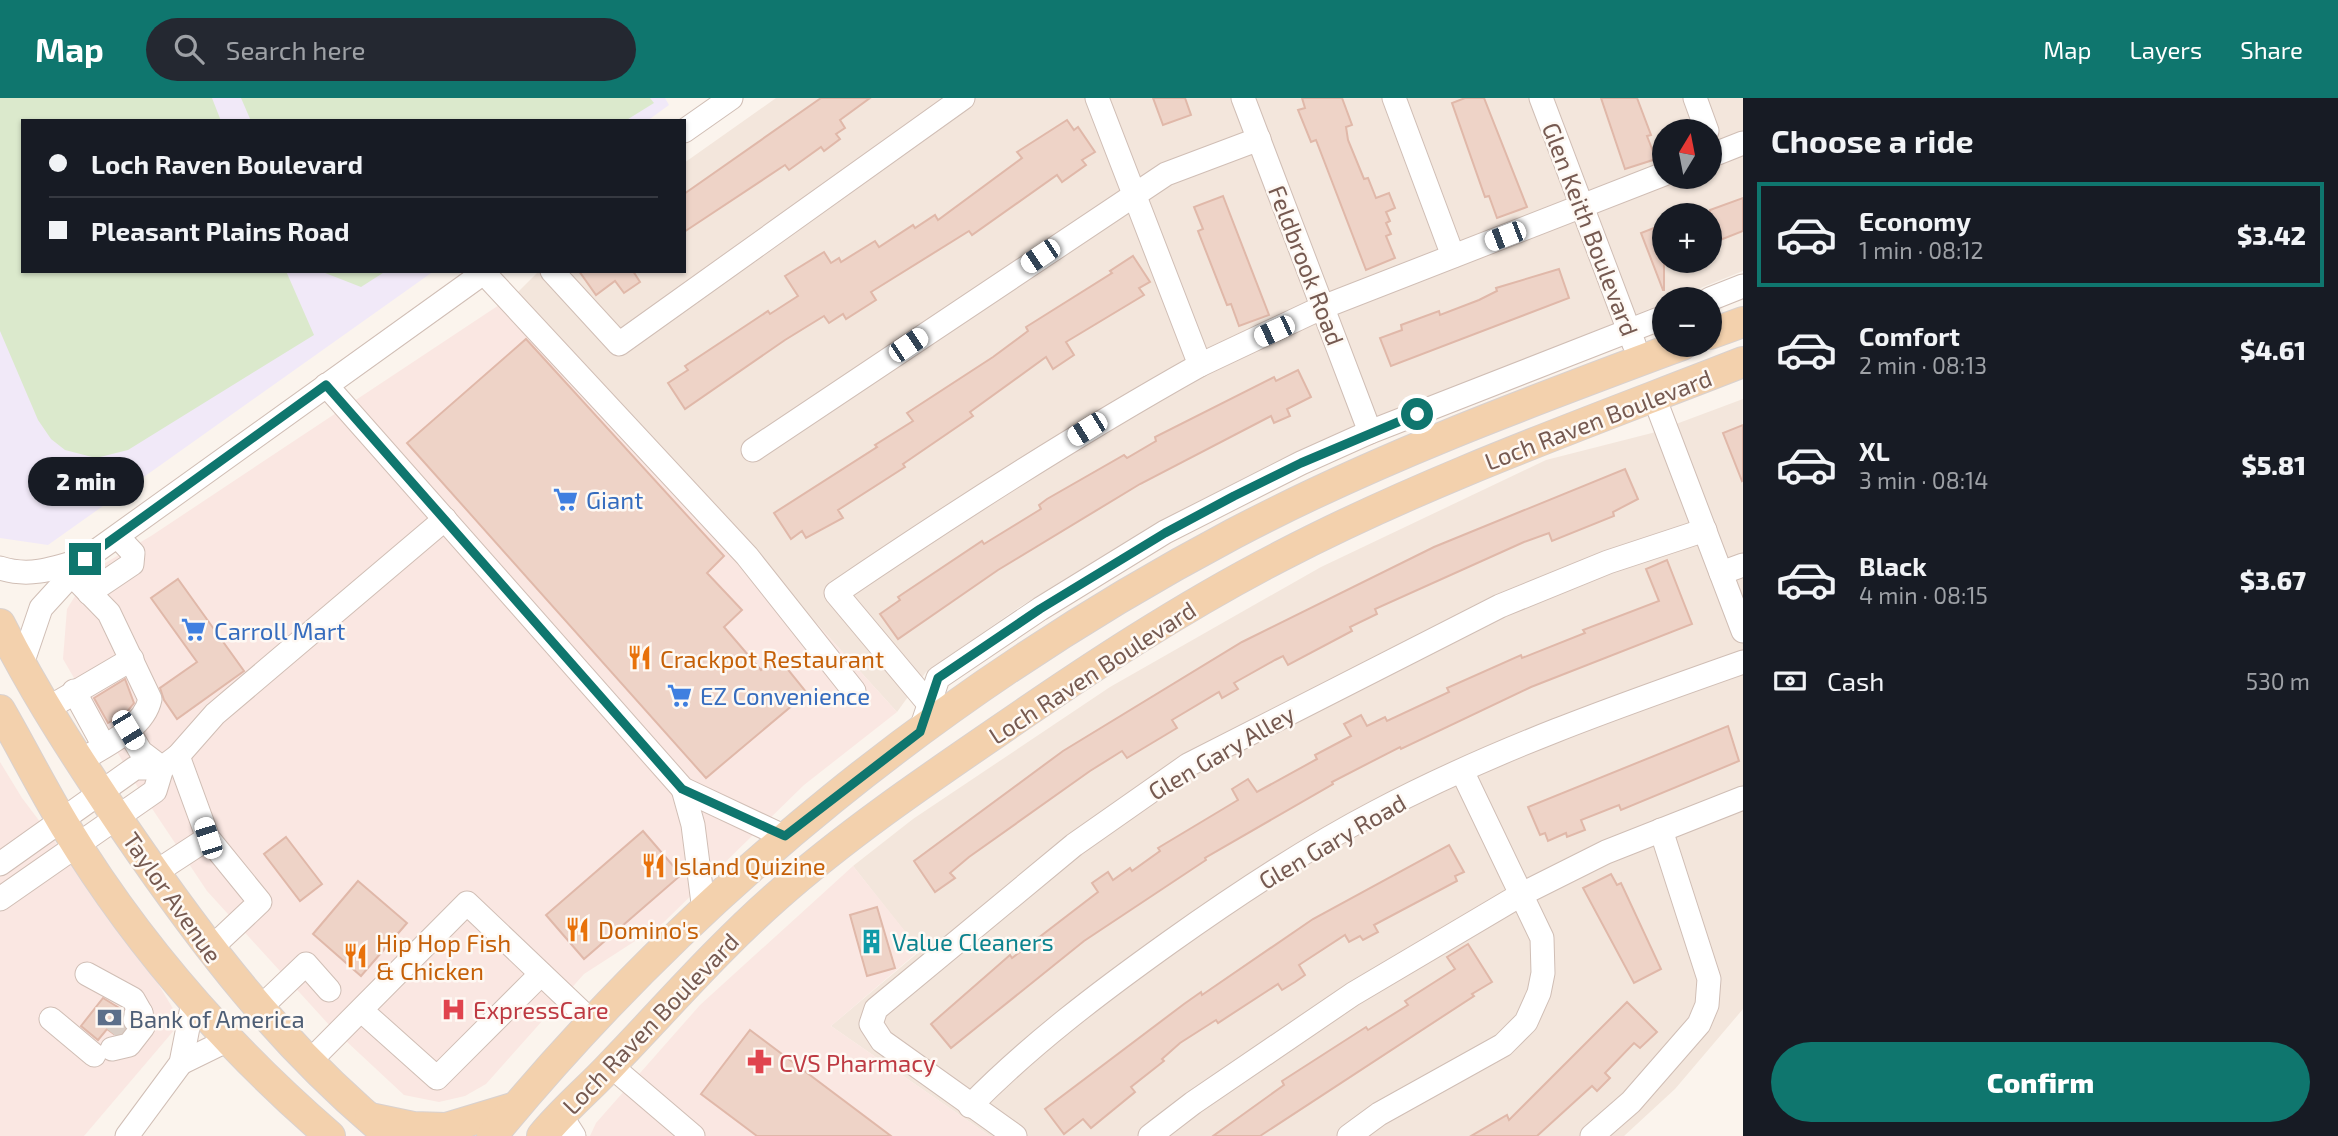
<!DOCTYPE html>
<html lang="en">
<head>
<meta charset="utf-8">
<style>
  body { margin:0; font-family:"Exo 2",sans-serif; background:#242831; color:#f1f3f6; height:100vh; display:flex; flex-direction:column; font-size:26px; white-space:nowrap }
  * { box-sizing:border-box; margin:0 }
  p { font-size:23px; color:#9ea1a6 }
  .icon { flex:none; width:38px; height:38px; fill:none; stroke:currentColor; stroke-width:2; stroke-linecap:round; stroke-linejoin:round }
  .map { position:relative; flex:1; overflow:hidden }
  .sheet { display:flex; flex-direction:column; background:#171b24; width:595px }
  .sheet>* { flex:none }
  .banner { position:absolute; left:21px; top:21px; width:665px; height:154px; border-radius:0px; box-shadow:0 2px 5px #0004; display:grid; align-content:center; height:154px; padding:0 28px; background:#171b24 }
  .needle { width:46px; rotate:10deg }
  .buttons { position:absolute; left:1652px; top:21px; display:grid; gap:14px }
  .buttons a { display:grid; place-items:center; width:70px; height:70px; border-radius:50%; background:#171b24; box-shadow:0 2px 5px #0004; font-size:35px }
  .end { position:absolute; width:32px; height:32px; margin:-16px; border:9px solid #0f766e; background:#fff; box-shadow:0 0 0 4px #fff }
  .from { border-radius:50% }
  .bubble { position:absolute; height:49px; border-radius:24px; background:#171b24; box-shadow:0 2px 5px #0004; font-size:23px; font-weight:800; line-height:49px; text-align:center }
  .car { position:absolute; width:21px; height:42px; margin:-21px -10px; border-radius:9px; box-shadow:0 0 5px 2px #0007; background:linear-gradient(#fff 24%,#345 0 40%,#fff 0 76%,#345 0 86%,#fff 0) }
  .banner b { display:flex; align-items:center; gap:24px; height:66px; font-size:26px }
  .banner b+b { border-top:2px solid #363941 }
  .banner i { width:18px; height:18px; background:#f1f3f6 }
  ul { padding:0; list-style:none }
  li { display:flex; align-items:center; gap:21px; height:105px; margin:0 14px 10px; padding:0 14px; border:4px solid transparent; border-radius:0px }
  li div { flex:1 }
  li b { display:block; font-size:26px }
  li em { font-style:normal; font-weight:800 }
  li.active { border-color:#0f766e }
  li>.icon { width:63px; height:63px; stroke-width:1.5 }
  h2 { padding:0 28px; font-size:32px; line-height:84px }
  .pay { display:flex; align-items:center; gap:18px; height:77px; padding:0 28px; font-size:26px }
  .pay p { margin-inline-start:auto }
  .primary-button { display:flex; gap:14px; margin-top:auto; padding:14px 28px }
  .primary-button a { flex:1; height:80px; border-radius:42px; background:#0f766e; color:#fff; font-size:28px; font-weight:800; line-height:80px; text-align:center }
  header { display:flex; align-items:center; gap:42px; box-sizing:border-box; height:98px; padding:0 35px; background:#0f766e; color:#fff }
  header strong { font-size:33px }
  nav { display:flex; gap:38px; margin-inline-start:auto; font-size:24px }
  .search { width:490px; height:63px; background:#242831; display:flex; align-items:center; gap:18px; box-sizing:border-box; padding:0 24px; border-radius:38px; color:#9ea1a6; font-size:26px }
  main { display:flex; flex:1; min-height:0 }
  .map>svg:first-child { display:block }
</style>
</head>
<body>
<header>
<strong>Map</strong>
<div class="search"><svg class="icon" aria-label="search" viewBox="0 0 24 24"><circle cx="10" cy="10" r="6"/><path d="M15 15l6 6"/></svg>Search here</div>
<nav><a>Map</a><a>Layers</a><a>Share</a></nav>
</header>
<main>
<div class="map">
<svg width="1743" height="1038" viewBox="0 0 1743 1038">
  <rect width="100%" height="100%" fill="#fbf4ed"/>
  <!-- residential -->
  <g fill="#f3e6dc" fill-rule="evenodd">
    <path d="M776 0H1743V173L1673 201H1664V205L1329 341 1248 378 1155 428 1021 508 926 574 897 614 517 195 539 173H684V65ZM1664 33H1710V79H1664ZM1664 117H1710V163H1664Z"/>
    <polygon points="1743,301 1743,911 1675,991 1624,1038 990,1038 831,928 920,853 853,768 913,721 1110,589 1321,469 1546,362 1652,335"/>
  </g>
  <!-- commercial -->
  <g fill="#fae7e2">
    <polygon points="517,195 897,614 804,687 663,825 584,876 486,986 465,998 439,1004 404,997 331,929 207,793 137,688 63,561 67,511 90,474 151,438"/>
    <polygon points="0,664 22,700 142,859 181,924 84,1038 0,1038"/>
    <polygon points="853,768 920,852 831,928 990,1038 590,1038 596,1025 700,907"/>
  </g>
  <!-- education -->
  <polygon fill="#f1e9f8" points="0,0 665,0 669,7 647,23 23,23 23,173 434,173 48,447 0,440"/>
  <!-- green -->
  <g fill="#dbe9cc">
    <polygon points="0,0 212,0 221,23 23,23 23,173 286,173 314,237 128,352 96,360 65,352 51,341 38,322 0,233"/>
    <polygon points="241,0 650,0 654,5 625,23 251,23"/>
    <polygon points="320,173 386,173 361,189"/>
  </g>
  <!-- building -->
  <g fill="#eed3c7" stroke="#e0b8a9" stroke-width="2">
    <polygon points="821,0 870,0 840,22 845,30 836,36 840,41 824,53 821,49 789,72 785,67 684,134 684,96"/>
    <polygon points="1153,0 1185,0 1191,17 1163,27"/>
    <polygon points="1302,0 1342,0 1352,27 1346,29 1348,42 1364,81 1368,80 1376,100 1389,95 1395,110 1386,114 1390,123 1386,125 1391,136 1386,138 1395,160 1366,172 1316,42 1311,44 1298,12 1305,10"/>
    <polygon points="1465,0 1484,0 1527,109 1497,120 1489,98 1485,99 1452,5"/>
    <polygon points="1601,0 1637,0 1651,37 1647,38 1656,61 1625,71"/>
    <polygon points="1067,22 1074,32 1078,29 1095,54 1082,62 1086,67 1062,84 1057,77 972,137 969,133 871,194 876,202 846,221 843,216 829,225 824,218 785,242 685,311 668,285 688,272 685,268 768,213 770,216 798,198 785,178 824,154 831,165 839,160 841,164 875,143 879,149 913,127 915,130 935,117 938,122 1022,60 1017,54"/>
    <polygon points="1223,98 1269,217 1239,228 1231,206 1227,207 1198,133 1203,131 1194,109"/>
    <polygon points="1743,100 1743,133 1710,146 1710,112"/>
    <polygon points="1664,126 1664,192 1663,192 1641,135"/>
    <polygon points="1133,158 1150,184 1139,190 1144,197 1066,244 1074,257 1053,271 1046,259 970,314 973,318 903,366 905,369 838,412 843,420 806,440 802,433 791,441 774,415 877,349 875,347 913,323 907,315 993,259 1028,233 1026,229 1112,175 1110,173"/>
    <polygon points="1559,171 1569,200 1391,268 1380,240 1402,232 1401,227 1439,213 1440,217 1479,202 1497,193 1496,190"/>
    <polygon points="579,173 633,173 640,184 624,195 615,183 596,197"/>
    <polygon points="526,241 724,458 707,475 742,512 724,529 761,572 777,558 807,595 706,680 407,345"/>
    <polygon points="1298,272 1311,299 1287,311 1290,318 1274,325 1271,318 1140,386 998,472 898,541 880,516 900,502 898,499 982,443 984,446 1041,411 1039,407 1047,401 1124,357 1127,360 1156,343 1155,339 1274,279 1276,283"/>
    <polygon points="1743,327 1743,382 1742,383 1723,335"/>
    <polygon points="1625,371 1638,401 1613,414 1614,418 1552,443 1549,435 1524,444 1375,511 1377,516 1350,529 1352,533 1288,567 1283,558 1275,562 1234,585 1238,591 1222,600 1219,594 1172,622 1177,630 1127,660 1122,653 1090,673 969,759 950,775 955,780 935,794 914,763 1063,653 1242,544 1434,449"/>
    <polygon points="1667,462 1692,526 1531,589 1401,651 1400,649 1332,684 1333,686 1205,760 1206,762 1084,843 951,950 931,926 1010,857 1012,860 1098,794 1092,785 1108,774 1113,782 1130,770 1132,773 1160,753 1158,750 1238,702 1232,691 1248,681 1257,694 1317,661 1315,657 1351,638 1344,626 1361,617 1367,628 1385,619 1387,623 1449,594 1447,590 1521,557 1522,560 1585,535 1583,532 1659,503 1646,471"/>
    <polygon points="178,481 244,573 177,621 164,602 160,590 197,564 151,500"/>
    <polygon points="125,581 134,605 126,615 108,625 94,600"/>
    <polygon points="1728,628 1739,663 1621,712 1619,707 1581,722 1585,732 1567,739 1566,735 1548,743 1545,735 1540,737 1528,709"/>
    <polygon points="643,733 681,777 584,861 546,817"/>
    <polygon points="286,739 322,786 300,803 264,756"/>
    <polygon points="1449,747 1464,774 1455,778 1457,783 1374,827 1378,834 1363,842 1360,838 1349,844 1345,837 1299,867 1305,877 1295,884 1282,892 1278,886 1218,925 1216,922 1180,945 1162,961 1164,963 1131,989 1135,994 1091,1030 1083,1021 1064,1036 1045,1011 1184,906 1201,894 1202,897 1313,821"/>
    <polygon points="1611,776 1617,787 1621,785 1661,871 1634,885 1583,790"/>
    <polygon points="358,783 407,825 361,878 313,836"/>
    <polygon points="877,809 895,870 867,878 850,817"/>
    <polygon points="1468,846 1492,884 1472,896 1474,898 1260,1038 1213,1038 1284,987 1282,983 1366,929 1368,932 1408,907 1405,903 1455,871 1447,859"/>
    <polygon points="103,900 121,911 124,930 114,936 107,931 98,942 81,928"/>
    <polygon points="1627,904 1657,934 1640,950 1634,945 1605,975 1610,980 1597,993 1592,988 1537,1038 1471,1038 1507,1017 1509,1022"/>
    <polygon points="750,932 891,1038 757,1038 701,996"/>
  </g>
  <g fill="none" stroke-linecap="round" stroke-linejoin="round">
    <!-- minor-tunnel -->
    <polyline stroke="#dacec6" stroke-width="23" stroke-dasharray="23 11" stroke-linecap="butt" points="112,935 127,917"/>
    <defs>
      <g id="minor">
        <polyline points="1243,0 1370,334"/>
        <polyline points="1394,0 1453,158"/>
        <polyline points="1541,0 1634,246"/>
        <polyline points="1695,0 1707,33"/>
        <polyline points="684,33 731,0"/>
        <polyline points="1710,58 1743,45"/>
        <polyline points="552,173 619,246 963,0"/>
        <polyline points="484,175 747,458 854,593"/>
        <polyline points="1710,201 1743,188"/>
        <polyline points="1200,267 1323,209 1664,76"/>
        <polyline points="326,287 683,691 785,739"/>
        <polyline points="1654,299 1743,533"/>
        <polyline points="753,352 1166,76 1259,41"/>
        <path d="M0 470C30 480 56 470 85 461L486 173"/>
        <polyline points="1721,475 1743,467"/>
        <path d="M72 477 109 515 150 601C144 631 102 649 78 664"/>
        <polyline points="89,495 132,466 133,455 118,439"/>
        <polyline points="21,569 41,510 82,465"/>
        <polyline points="74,593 104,648"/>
        <path d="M929 606 836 495C955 414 1075 337 1200 267L1097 0"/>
        <polyline points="45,612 132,561"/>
        <polyline points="128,632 141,654 162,670"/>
        <polyline points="920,634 938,580 1040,511 1165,434 1301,365 1370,334 1664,219"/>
        <polyline points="178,658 208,740"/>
        <polyline points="683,691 693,727 704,813"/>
        <polyline points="0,766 135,670 162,670 178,658 215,616 445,421"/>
        <polyline points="156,774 208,740 260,804 209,852"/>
        <polyline points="0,801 155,693 162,670"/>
        <polyline points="87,876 133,901 141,915 135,922"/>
        <polyline points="259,911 306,866 329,892"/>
        <polyline points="362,913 437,980 541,876"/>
        <polyline points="51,921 94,957"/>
        <polyline points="112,951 129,947 143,929 141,915 136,916"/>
        <polyline points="309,964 467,805 591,923"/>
        <polyline points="181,965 228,942"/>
        <polyline points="611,968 693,1038"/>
        <path d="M970 1008C1031 946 1100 894 1170 844 1236 797 1305 751 1376 714 1493 652 1618 608 1743 564"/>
        <polyline points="560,1016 574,1038"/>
        <polyline points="127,1038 181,965 193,904"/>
        <polyline points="1015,1038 882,943 871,926 876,911 1074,747 1188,667 1500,508 1608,464 1705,432"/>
        <polyline points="1150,1038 1193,1005 1353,896 1522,796 1606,754 1743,700"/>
        <polyline points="1349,1038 1379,1016 1503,947 1526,924 1539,895 1543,875 1542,840 1462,673"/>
        <polyline points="1592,1038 1631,1004 1699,926 1707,907 1709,881 1661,732"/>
      </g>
      <g id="major">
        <polyline points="1710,236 1743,224"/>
        <path d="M0 526C36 598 79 663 124 730 204 847 280 947 390 1038"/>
        <path d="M0 612C22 650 42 690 65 728 136 845 227 949 330 1038"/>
        <polyline points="370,1020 413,1029 446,1030 516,1009"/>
        <path d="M492 1038C695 791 950 586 1233 436 1377 360 1529 304 1682 247"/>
        <path d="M542 1038C564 1011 590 990 613 965 667 909 717 851 776 799 845 738 921 686 997 634 1088 571 1182 509 1281 458 1429 381 1587 325 1743 264"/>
      </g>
    </defs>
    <!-- minor casing -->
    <use href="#minor" stroke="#d0beb5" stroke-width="25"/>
    <!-- major casing -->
    <use href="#major" stroke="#d9d1ce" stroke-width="32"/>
    <!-- minor -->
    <use href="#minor" stroke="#fff" stroke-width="23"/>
    <!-- major -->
    <use href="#major" stroke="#f3d1ad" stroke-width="30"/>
  </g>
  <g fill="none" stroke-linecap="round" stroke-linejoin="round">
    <!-- route -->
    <polyline stroke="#0f766e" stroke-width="9" points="85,461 326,287 682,691 785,738 920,634 938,580 1040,511 1165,435 1234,398 1301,365 1417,316"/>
  </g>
  <!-- icons -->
  <defs>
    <symbol id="supermarket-bare" viewBox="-9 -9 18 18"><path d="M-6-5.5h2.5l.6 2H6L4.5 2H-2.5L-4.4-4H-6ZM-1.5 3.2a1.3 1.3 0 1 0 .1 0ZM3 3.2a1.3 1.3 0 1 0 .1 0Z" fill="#3f7fe0" stroke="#fef9f4" stroke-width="2.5" paint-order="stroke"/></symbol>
    <symbol id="restaurant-bare" viewBox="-9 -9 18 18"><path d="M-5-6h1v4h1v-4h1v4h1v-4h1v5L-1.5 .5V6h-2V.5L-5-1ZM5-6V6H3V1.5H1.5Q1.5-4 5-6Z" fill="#e8710a" stroke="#fef9f4" stroke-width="2.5" paint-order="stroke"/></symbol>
    <symbol id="building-bare" viewBox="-9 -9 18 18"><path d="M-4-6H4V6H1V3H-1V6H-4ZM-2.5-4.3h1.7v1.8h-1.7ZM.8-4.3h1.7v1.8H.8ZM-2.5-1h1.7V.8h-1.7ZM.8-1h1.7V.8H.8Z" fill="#0f9aa8" stroke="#fef9f4" stroke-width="2.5" paint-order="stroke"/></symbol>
    <symbol id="hospital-bare" viewBox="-9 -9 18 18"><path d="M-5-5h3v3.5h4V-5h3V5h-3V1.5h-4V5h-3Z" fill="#e0444e" stroke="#fef9f4" stroke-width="2.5" paint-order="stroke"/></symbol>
    <symbol id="bank-bare" viewBox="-9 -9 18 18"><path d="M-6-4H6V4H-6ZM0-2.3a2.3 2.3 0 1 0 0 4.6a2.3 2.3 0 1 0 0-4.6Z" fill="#5c6f8a" stroke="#fef9f4" stroke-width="2.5" paint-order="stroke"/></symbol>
    <symbol id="pharmacy-bare" viewBox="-9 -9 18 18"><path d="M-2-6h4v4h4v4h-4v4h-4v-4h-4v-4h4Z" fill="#e0444e" stroke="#fef9f4" stroke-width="2.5" paint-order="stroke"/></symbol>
  </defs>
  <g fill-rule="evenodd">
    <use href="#supermarket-bare" x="548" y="384" width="35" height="35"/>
    <use href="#supermarket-bare" x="176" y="514" width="35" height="35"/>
    <use href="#restaurant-bare" x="622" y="542" width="35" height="35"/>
    <use href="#supermarket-bare" x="662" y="580" width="35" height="35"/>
    <use href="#restaurant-bare" x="636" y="750" width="35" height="35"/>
    <use href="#restaurant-bare" x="560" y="814" width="35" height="35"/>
    <use href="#building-bare" x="854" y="826" width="35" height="35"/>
    <use href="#restaurant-bare" x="338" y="840" width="35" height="35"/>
    <use href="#hospital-bare" x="436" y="894" width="35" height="35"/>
    <use href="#bank-bare" x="92" y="902" width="35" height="35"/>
    <use href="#pharmacy-bare" x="742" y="946" width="35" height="35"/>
  </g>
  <g text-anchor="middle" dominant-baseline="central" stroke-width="5" stroke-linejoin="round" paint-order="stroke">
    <!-- street labels -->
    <g font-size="24" fill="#765a51" stroke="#fef9f4">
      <text transform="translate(1591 131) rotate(69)">Glen Keith Boulevard</text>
      <text transform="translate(1307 167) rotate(69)">Feldbrook Road</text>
      <text transform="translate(1598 321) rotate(-21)">Loch Raven Boulevard</text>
      <text transform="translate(1092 574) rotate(-33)">Loch Raven Boulevard</text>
      <text transform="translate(1221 654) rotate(-30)">Glen Gary Alley</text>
      <text transform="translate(1332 743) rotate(-30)">Glen Gary Road</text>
      <text transform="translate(173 799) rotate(55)">Taylor Avenue</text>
      <text transform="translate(650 925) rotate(-46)">Loch Raven Boulevard</text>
    </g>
    <!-- shop labels -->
    <g font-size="24" fill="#366cbe" stroke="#fef9f4" text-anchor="start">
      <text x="586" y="401">Giant</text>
      <text x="214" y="532">Carroll Mart</text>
      <text x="700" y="597">EZ Convenience</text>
    </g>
    <!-- food labels -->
    <g font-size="24" fill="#c56008" stroke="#fef9f4" text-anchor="start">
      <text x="660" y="560">Crackpot Restaurant</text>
      <text x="673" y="767">Island Quizine</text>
      <text x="598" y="831">Domino's</text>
      <text x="376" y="844">Hip Hop Fish<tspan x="376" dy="28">&amp; Chicken</tspan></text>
    </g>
    <!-- culture labels -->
    <g font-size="24" fill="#0d838f" stroke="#fef9f4" text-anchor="start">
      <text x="892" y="843">Value Cleaners</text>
    </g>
    <!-- health labels -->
    <g font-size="24" fill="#be3a42" stroke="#fef9f4" text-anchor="start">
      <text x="473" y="911">ExpressCare</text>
      <text x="779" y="964">CVS Pharmacy</text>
    </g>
    <!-- service labels -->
    <g font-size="24" fill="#4e5e75" stroke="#fef9f4" text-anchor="start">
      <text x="129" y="920">Bank of America</text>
    </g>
  </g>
</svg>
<div class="buttons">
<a><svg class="needle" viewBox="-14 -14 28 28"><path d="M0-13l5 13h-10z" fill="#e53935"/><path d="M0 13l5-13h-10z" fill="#9ea1a6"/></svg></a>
<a>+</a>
<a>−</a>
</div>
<i class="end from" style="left:1417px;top:316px"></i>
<i class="end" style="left:85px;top:461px"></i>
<div class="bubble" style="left:28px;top:359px;width:116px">2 min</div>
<i class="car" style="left:1505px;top:138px;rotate:249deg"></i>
<i class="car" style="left:1040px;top:158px;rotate:236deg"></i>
<i class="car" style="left:1274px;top:233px;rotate:245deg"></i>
<i class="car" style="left:908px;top:247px;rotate:56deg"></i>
<i class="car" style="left:1087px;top:331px;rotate:238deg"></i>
<i class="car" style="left:128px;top:632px;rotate:149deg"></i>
<i class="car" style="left:208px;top:740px;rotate:342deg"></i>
<div class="banner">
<b><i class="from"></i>Loch Raven Boulevard</b>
<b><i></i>Pleasant Plains Road</b>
</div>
</div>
<section class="sheet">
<h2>Choose a ride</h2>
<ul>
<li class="active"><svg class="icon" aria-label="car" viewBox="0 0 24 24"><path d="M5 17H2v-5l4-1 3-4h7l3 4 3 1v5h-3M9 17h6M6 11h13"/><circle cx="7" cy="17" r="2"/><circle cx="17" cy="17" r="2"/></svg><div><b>Economy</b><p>1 min · 08:12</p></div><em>$3.42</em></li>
<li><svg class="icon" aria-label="car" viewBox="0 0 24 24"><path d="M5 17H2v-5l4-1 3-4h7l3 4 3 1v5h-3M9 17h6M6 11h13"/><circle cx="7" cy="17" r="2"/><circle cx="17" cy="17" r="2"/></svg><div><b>Comfort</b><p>2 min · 08:13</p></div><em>$4.61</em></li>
<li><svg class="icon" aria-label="car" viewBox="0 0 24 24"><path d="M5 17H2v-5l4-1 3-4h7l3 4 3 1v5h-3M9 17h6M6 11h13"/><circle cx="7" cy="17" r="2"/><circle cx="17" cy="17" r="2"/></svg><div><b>XL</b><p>3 min · 08:14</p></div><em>$5.81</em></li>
<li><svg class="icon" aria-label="car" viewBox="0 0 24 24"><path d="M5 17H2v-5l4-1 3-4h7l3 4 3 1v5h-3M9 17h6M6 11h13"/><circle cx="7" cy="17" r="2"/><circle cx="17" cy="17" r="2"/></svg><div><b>Black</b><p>4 min · 08:15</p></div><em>$3.67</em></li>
</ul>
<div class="pay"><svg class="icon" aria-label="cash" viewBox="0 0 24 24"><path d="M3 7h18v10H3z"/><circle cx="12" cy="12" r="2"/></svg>Cash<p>530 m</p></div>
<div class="primary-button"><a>Confirm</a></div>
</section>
</main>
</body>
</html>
